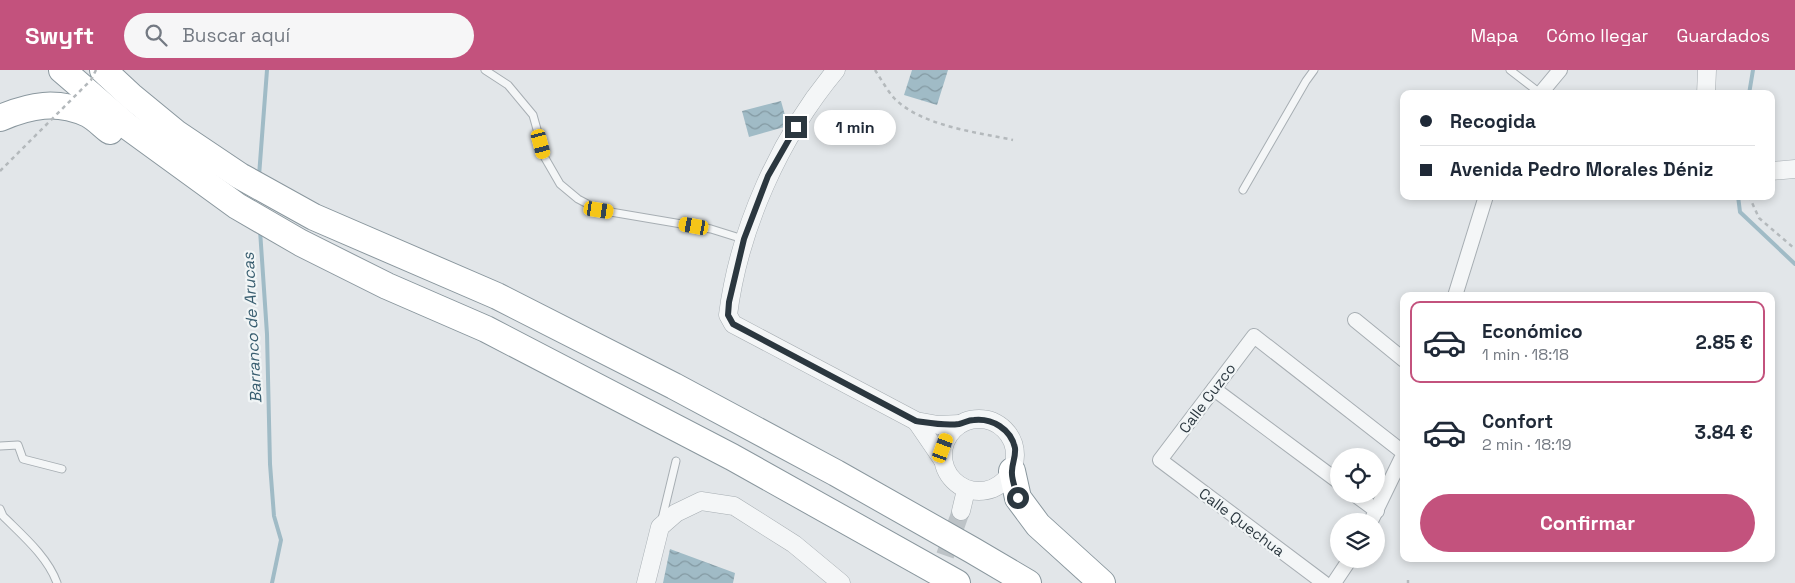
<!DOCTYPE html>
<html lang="es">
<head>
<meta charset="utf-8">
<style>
  body { margin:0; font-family:"Space Grotesk",sans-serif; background:#f6f6f7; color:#1f2937; height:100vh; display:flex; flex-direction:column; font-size:19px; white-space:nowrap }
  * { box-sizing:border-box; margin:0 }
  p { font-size:16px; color:#747a83 }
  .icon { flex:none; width:28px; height:28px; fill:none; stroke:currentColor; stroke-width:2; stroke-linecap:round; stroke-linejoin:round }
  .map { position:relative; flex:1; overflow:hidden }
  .side { position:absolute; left:1400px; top:222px; width:375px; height:270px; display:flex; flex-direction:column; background:#fff; border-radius:10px; box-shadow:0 2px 8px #0003 }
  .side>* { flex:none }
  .top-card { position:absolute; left:1400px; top:20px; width:375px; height:110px; border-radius:10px; box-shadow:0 2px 8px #0003; display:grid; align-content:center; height:110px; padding:0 20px; background:#fff }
  .fabs { position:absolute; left:1330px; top:378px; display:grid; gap:10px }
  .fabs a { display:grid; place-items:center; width:55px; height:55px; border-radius:50%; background:#fff; box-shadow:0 2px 8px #0003; font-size:25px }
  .end { position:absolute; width:22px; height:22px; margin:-11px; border:6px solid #2b373f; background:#fff; box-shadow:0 0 0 2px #fff }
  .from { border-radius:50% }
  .bubble { position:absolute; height:35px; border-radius:18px; background:#fff; box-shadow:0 2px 8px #0003; font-size:16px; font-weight:700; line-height:35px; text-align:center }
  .car { position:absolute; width:15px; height:30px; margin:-15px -8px; border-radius:6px; box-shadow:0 0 4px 1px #0007; background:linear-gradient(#f5c518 24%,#345 0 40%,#f5c518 0 76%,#345 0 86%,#f5c518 0) }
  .top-card b { display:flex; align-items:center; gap:18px; height:48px; font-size:19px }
  .top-card b+b { border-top:1px solid #e0e1e3 }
  .top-card i { width:12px; height:12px; background:#1f2937 }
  ul { padding:9px 0 0; list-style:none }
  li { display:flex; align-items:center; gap:15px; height:82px; margin:0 10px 8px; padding:0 10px; border:2px solid transparent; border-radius:10px }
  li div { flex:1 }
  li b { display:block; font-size:19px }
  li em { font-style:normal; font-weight:700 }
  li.current { border-color:#c3527d }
  li>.icon { width:45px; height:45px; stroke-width:1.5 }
  .button { display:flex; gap:10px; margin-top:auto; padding:10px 20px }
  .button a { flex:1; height:58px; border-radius:30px; background:#c3527d; color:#fff; font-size:20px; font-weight:700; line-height:58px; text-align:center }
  header { display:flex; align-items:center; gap:30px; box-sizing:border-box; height:70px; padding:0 25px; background:#c3527d; color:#fff }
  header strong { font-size:24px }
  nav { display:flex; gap:28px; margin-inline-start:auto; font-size:18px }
  .search { width:350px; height:45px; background:#f6f6f7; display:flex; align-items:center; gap:12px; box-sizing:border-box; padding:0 18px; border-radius:28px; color:#747a83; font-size:19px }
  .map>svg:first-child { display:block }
</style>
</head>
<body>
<header>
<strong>Swyft</strong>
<div class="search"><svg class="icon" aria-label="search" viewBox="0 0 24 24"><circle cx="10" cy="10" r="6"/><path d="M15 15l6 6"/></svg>Buscar aquí</div>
<nav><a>Mapa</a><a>Cómo llegar</a><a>Guardados</a></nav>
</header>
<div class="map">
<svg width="1795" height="513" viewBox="0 0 1795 513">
  <defs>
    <pattern id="water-waves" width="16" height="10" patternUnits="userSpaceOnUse" patternTransform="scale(1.25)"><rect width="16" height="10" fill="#a0bbc6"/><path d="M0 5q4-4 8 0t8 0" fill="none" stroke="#8399a2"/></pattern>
  </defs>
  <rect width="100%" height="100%" fill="#e2e6e9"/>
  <!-- water -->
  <g fill="url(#water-waves)">
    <polygon points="912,0 948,0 937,35 904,25"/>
    <polygon points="781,31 788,56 749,67 742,41"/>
    <polygon points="670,479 735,503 733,513 663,513"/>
  </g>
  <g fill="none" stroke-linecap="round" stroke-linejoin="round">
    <!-- stream -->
    <g stroke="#a0bbc6" stroke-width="4">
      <polyline points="1749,24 1753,0"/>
      <polyline points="259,106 267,0"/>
      <polyline points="1738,126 1740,142 1795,194"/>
      <polyline points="260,160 267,264 270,394 274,446 281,470 272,513"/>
    </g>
    <!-- tertiary-tunnel -->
    <polyline stroke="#bdc3c7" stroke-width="18" stroke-dasharray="18 9" stroke-linecap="butt" points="936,511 961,441"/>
    <defs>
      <g id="service">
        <polyline points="485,0 508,15 533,45 545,88 560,114 578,129 599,140 711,159 743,169"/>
        <polyline points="1510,0 1540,23"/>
        <polyline points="1243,120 1306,11 1314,0"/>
        <polyline points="0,376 18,375 23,389 62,399"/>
        <path d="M0 439 3 446C22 465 48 487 57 513"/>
        <polyline points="662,449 676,391"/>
      </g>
      <g id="minor">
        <polyline points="1540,24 1560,0"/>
        <polyline points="1455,226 1486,126"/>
        <polyline points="1355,250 1404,290"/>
        <polyline points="1214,319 1339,412"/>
        <polyline points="1354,424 1377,441"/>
        <polyline points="1324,513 1160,390 1254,266 1404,383 1371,451"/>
        <polyline points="1334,513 1350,489"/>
      </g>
      <g id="tertiary">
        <path d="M836 0C780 67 739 158 728 245L733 254 916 351 938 355 960 354"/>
        <polyline points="1706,24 1707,0"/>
        <polyline points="1771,101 1795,99"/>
        <circle cx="979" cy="385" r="36"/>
        <polyline points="916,351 942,389"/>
        <polyline points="961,441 966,420"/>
        <polyline points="646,513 660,457 676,443 701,431 734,436 794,474 841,513"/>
      </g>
      <g id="motorway">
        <polyline points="62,0 127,56 237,136 301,173 387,216 486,259 732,387 957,513"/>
        <polyline points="103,0 131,26 176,63 240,106 314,147 497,226 674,316 836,403 972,480 1028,513"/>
        <path d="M0 48C31 35 56 30 88 44 96 48 103 56 110 61"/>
        <polyline points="1012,401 1018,428 1038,455 1102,513"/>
      </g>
    </defs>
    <!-- service casing -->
    <use href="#service" stroke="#a7aeb3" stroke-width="9"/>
    <!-- minor casing -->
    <use href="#minor" stroke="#a7aeb3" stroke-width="16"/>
    <!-- tertiary casing -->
    <use href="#tertiary" stroke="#a7aeb3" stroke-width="19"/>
    <!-- motorway casing -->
    <use href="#motorway" stroke="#8a979e" stroke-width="28"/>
    <!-- path -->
    <g stroke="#b4b9bc" stroke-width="2.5" stroke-dasharray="4 4" stroke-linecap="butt">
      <path d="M875 0C881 9 887 20 894 28 921 56 976 62 1013 70"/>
      <polyline points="1749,126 1759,148 1795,179"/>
      <polyline points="1408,513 1408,510"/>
    </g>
    <!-- service -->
    <use href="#service" stroke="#f4f6f7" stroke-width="7"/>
    <!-- minor -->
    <use href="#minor" stroke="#f4f6f7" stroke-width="14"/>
    <!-- tertiary -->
    <use href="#tertiary" stroke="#f4f6f7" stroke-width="18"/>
    <!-- motorway -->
    <use href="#motorway" stroke="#fff" stroke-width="26"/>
    <!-- path-bridge -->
    <polyline stroke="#b4b9bc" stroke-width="2.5" stroke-dasharray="4 4" stroke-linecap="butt" points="0,101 91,10 96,0"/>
  </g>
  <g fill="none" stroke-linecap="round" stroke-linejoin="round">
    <!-- route -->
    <path stroke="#2b373f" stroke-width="6" d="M796 57 768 106 744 169 729 232 728 245 733 254 916 351C930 353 944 356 959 354 964 353 968 350 974 350 992 348 1011 359 1015 378 1016 387 1012 393 1012 401 1011 409 1016 420 1018 428"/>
  </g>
  <g text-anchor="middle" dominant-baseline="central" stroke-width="4.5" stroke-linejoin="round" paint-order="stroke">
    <!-- street labels -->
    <g font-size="15" fill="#2b373f" stroke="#f1f5f6">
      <text transform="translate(1207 328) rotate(-53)">Calle Cuzco</text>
      <text transform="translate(1242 452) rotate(37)">Calle Quechua</text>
    </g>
    <!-- water labels -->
    <g font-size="16" font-style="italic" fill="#395e70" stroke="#f1f5f6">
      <text transform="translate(252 258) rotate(-93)">Barranco de Arucas</text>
    </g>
  </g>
</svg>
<div class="fabs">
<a><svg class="icon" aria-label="locate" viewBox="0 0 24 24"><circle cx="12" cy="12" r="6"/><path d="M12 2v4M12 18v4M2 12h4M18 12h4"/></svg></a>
<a><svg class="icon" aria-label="layers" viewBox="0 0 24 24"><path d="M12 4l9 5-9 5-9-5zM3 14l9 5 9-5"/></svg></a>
</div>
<i class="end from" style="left:1018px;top:428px"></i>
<i class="end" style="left:796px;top:57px"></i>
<div class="bubble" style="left:814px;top:40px;width:82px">1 min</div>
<i class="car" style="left:541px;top:74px;rotate:165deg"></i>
<i class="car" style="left:599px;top:140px;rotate:99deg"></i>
<i class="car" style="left:694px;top:156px;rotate:280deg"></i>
<i class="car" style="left:943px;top:378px;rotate:20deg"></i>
<div class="top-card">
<b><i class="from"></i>Recogida</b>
<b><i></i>Avenida Pedro Morales Déniz</b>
</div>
<section class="side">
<ul>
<li class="current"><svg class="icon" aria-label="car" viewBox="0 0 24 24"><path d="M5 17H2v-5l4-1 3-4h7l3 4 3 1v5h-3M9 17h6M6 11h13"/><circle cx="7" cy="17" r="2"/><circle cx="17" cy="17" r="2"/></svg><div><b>Económico</b><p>1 min · 18:18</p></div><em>2.85 €</em></li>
<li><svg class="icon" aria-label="car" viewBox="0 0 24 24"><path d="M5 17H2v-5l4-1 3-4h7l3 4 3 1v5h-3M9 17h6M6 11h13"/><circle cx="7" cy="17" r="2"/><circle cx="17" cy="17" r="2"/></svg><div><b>Confort</b><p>2 min · 18:19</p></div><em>3.84 €</em></li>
</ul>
<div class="button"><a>Confirmar</a></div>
</section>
</div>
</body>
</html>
